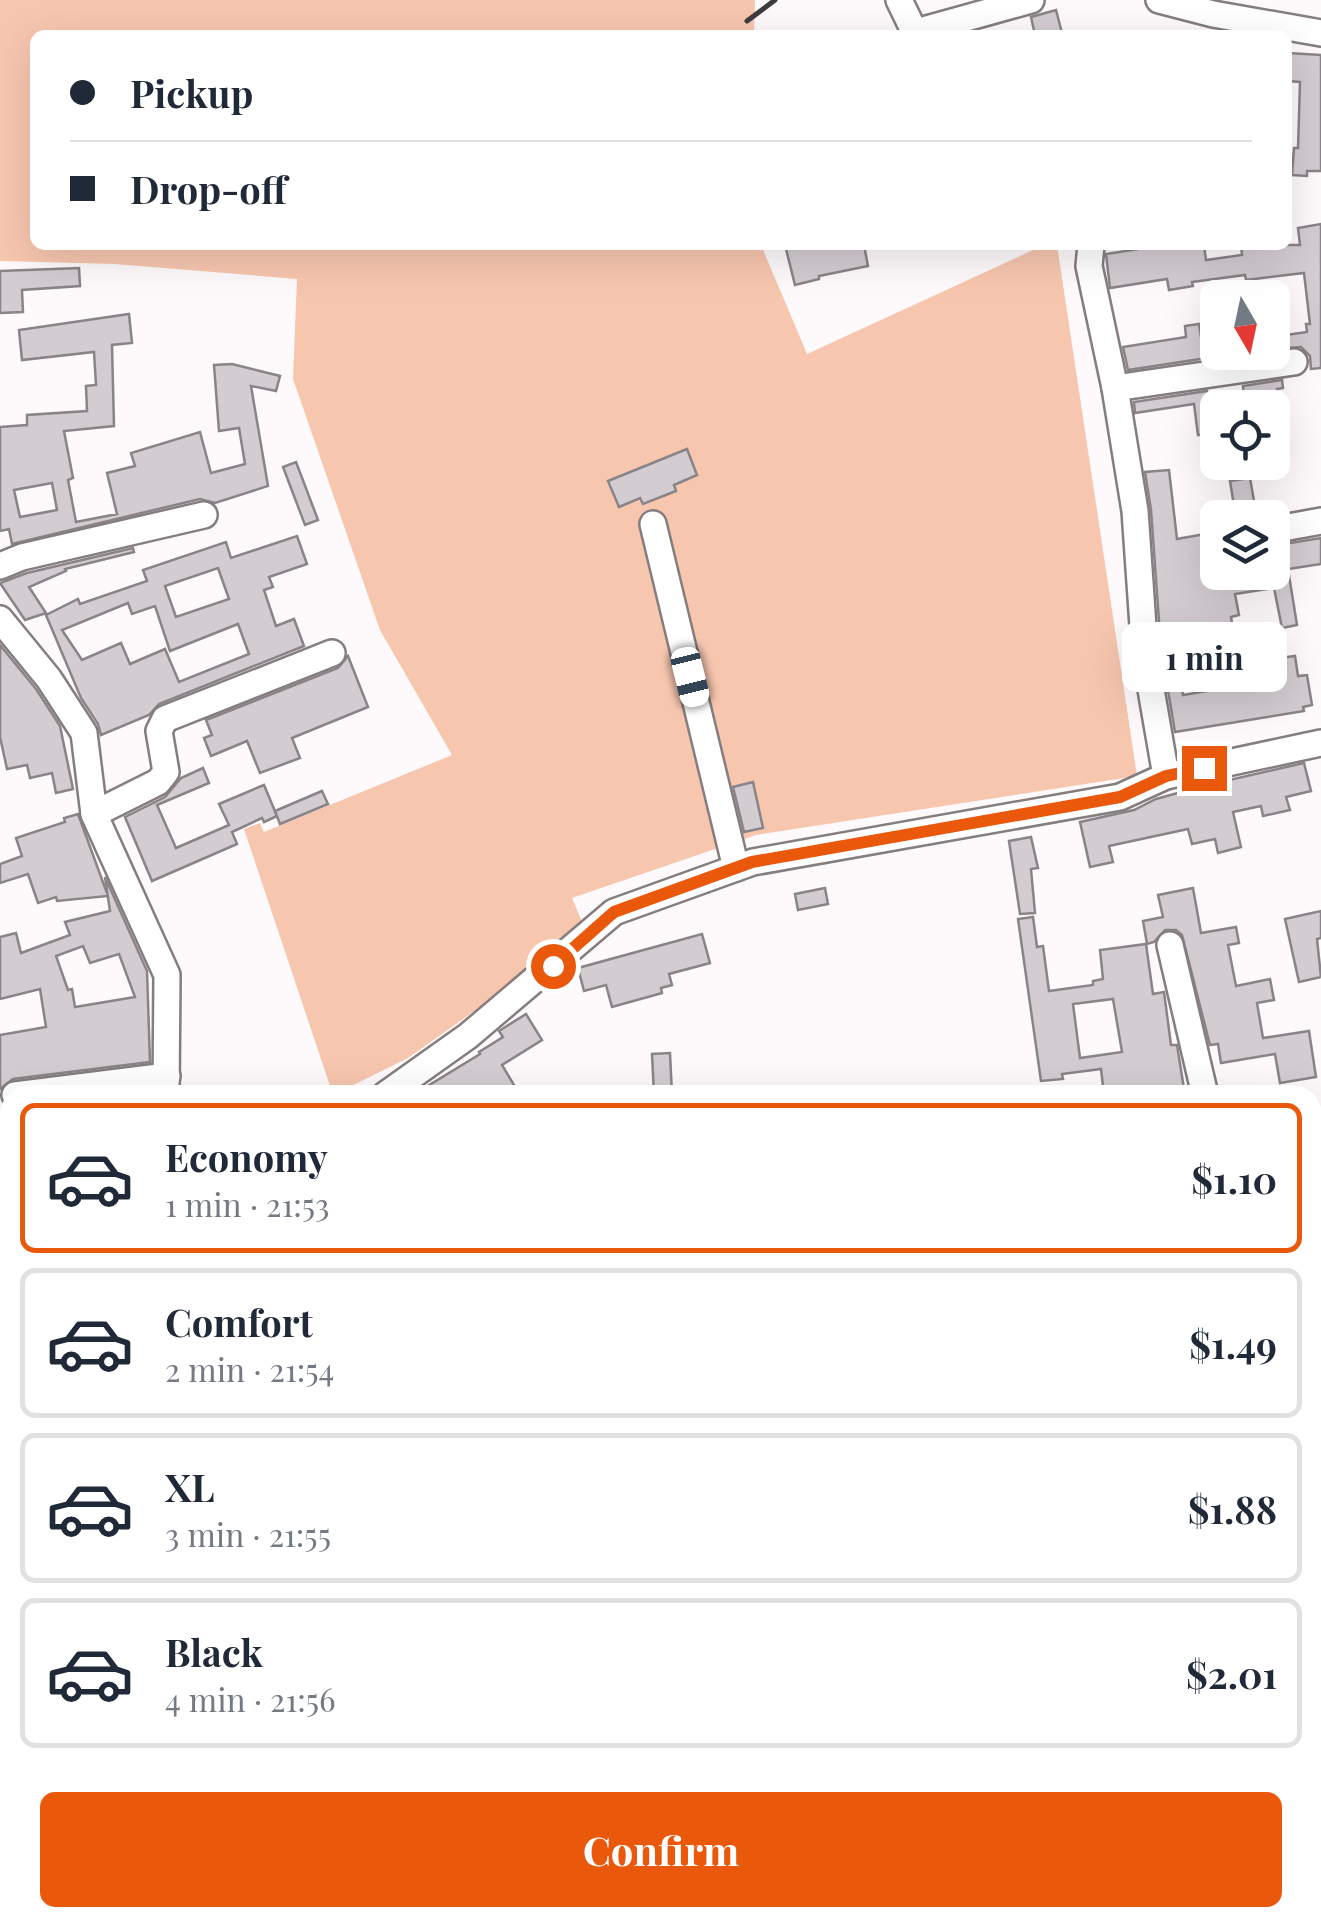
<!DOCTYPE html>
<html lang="en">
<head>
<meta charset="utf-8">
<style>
  body { margin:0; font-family:"Playfair Display",serif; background:#f2f2f3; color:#1f2937; height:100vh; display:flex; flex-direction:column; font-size:38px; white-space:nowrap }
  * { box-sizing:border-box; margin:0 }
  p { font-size:32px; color:#747a83 }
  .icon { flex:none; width:55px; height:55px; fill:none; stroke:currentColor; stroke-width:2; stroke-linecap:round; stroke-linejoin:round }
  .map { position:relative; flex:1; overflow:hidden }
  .details { position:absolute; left:0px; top:1085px; width:1322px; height:842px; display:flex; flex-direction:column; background:#fff; border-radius:30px 30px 0 0; box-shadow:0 10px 40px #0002 }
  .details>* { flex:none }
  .banner { position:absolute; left:30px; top:30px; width:1262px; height:220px; border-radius:15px; box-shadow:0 10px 40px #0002; display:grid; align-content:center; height:220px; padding:0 40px; background:#fff }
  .needle { width:65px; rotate:171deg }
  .buttons { position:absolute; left:1200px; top:280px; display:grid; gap:20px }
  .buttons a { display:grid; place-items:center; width:90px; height:90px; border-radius:15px; background:#fff; box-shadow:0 10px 40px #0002; font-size:50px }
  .end { position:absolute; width:45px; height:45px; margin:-22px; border:12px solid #ea580c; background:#fff; box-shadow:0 0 0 5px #fff }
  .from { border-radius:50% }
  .bubble { position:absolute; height:70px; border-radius:15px; background:#fff; box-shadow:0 10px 40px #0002; font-size:32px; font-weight:700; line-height:70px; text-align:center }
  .car { position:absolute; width:30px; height:60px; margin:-30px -15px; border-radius:12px; box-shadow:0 0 8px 2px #0007; background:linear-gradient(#fff 24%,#345 0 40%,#fff 0 76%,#345 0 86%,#fff 0) }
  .banner b { display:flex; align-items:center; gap:35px; height:95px; font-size:38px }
  .banner b+b { border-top:2px solid #e0e1e3 }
  .banner i { width:25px; height:25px; background:#1f2937 }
  ul { padding:18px 0 0; list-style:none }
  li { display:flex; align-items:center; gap:30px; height:150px; margin:0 20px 15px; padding:0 20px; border:5px solid #e0e1e3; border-radius:15px }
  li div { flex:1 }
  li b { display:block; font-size:38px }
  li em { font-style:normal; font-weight:700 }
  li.active { border-color:#ea580c }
  li>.icon { width:90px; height:90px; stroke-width:1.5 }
  .primary-button { display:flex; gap:20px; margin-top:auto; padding:20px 40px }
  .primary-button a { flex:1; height:115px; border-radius:15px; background:#ea580c; color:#fff; font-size:40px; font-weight:700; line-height:115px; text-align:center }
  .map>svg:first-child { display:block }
</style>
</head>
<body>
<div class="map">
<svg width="1321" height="1926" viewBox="0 0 1321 1926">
  <rect width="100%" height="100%" fill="#fef9fa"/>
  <!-- green -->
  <polygon fill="#f7c6af" points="0,0 755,0 754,35 35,35 35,245 761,245 807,354 1044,245 1057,245 1137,776 756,835 572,898 582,922 511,985 408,1058 333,1095 244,829 260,823 264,832 452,755 380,630 293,379 297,279 115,264 0,261"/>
  <!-- building -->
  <g fill="#d3ccd1" stroke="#8a8388" stroke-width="2.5" fill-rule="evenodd">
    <polygon points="1056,10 1062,33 1035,35 1031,17"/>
    <polygon points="1288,53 1321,55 1321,171 1307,171 1307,176 1292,175 1294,148 1298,148 1300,82 1288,81"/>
    <polygon points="1321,224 1321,368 1311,369 1310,356 1301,347 1272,349 1272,337 1307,332 1306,324 1310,324 1304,273 1246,280 1245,275 1192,282 1193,286 1169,290 1167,279 1110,288 1106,254 1139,249 1138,245 1204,245 1206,260 1242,255 1241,245 1300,245 1298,228"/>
    <polygon points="785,245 864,245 868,266 819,276 819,279 795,285"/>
    <polygon points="79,268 80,286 22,290 23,312 0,313 0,271"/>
    <path d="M129 314 132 343 112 345 114 426 64 431 73 478 68 480 76 522 117 514 107 473 135 466 131 453 200 432 211 473 245 464 239 428 219 431 214 365 232 364 280 376 276 391 251 386 268 486 215 503 200 499 12 544 9 529 0 531V427L27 425V415L87 411 86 386 96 385 94 352 22 360 19 330ZM52 483 57 510 20 517 14 490Z"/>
    <polygon points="1199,324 1202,344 1218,342 1218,352 1246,352 1128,370 1123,347 1186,337 1185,326"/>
    <polygon points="1282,380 1283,388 1277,389 1279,402 1263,404 1263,408 1245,408 1243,386"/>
    <polygon points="1207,391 1213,433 1198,435 1194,404 1135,413 1134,402"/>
    <polygon points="687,449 697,475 674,485 676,491 643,504 640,498 619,507 608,481"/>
    <polygon points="296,462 318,520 305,525 283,467"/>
    <polygon points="1169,470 1177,539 1205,534 1202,519 1218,517 1218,572 1272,572 1272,546 1321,538 1321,564 1288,569 1297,625 1282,628 1274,588 1235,594 1239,615 1231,617 1233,630 1188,638 1191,656 1177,658 1183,695 1231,687 1230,678 1243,676 1246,689 1284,682 1280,658 1295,656 1298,676 1307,675 1312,705 1303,707 1304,711 1175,732 1161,649 1151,510 1145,472"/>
    <polygon points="1250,478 1257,518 1236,518 1230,481"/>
    <path d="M297 536 307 564 269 577 273 587 264 590 276 626 294 619 304 646 159 704 149 715 101 735 98 724 81 698 46 615 78 599 80 604 147 581 143 570 226 542 231 558ZM218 568 229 599 176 617 165 586ZM128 603 132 614 155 606 170 651 238 624 249 654 179 682 165 649 130 664 121 643 82 660 62 630Z"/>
    <polygon points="133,548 134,552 65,569 66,571 29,587 46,613 25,620 0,583 27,573"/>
    <polygon points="0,645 36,689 60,726 73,789 56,793 52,773 30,778 27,765 7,769 0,737"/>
    <polygon points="348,656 368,707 292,738 300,758 260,773 247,741 211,756 204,738 212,735 206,720 338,668"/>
    <polygon points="1304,763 1311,791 1286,797 1290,810 1263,816 1261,806 1233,812 1241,847 1218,853 1215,839 1192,844 1188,829 1109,846 1113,862 1090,867 1080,822 1134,810 1156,799 1203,786"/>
    <polygon points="203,768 209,783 157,805 176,848 229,825 219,804 264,785 277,816 264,822 262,818 232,832 237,844 152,881 125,817 165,797 181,778"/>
    <polygon points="753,782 763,828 744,832 733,787"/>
    <polygon points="322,791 328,804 280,824 275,811"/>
    <polygon points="78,814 108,896 57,901 56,897 38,903 28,874 0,883 0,864 22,856 16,838 65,822 64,818"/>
    <polygon points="1031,837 1038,868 1031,869 1035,913 1020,914 1009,841"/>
    <path d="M105 877 147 971 150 1062 13 1079 0 1089V1035L46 1027 40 989 0 999V937L16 933 21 953 70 935 65 922 110 911ZM83 946 90 963 119 954 135 997 75 1007 72 989 68 990 56 956Z"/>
    <polygon points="825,888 828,904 798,910 795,894"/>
    <polygon points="1193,888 1201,933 1236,927 1239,943 1228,945 1236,986 1270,979 1274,1000 1257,1003 1263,1038 1309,1031 1316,1077 1280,1083 1275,1054 1221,1063 1218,1044 1210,1045 1182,935 1176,930 1165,930 1154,942 1147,944 1143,921 1163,917 1158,895"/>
    <polygon points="1321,911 1321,938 1317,939 1321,977 1299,982 1285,919"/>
    <path d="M1033 917 1037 947 1043 946 1049 991 1093 985V981L1103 979 1100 950 1146 944 1153 994 1164 992 1171 1045H1177L1185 1095H1104L1101 1069 1062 1074 1063 1079 1041 1081 1018 919ZM1113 999 1122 1052 1080 1058 1073 1004Z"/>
    <polygon points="702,934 710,963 669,974 672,985 661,988 662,993 612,1007 606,985 584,991 578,968"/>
    <polygon points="526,1014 542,1040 502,1065 514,1085 497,1095 413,1095 480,1054 479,1052 503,1037 499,1031"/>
    <polygon points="670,1053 672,1095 654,1095 652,1054"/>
  </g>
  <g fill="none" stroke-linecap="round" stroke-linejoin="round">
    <defs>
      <g id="minor">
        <polyline points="899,0 916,35"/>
        <polyline points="1159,0 1213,14 1321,33"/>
        <polyline points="916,32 1031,0"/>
        <polyline points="1115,388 1294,362"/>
        <polyline points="653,524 736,868"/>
        <polyline points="1272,530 1321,521"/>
        <polyline points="0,566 22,557 204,515"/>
        <polyline points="0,619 49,679 84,733 94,814 167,975 166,1095"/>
        <polyline points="1166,776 1321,743"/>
        <polyline points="94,814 158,782 166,772 159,731 165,719 332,653"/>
        <polyline points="1170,945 1205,1095"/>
        <polyline points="15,1095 167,1076"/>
        <polyline points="385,1095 468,1036 614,912 753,862 1120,797 1166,776 1145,655 1135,511 1115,388 1089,266 1091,245"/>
        <polyline points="1312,1272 1321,1272"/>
        <polyline points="0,1293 10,1289"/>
        <polyline points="1312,1441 1321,1440"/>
        <polyline points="0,1442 10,1450"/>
        <polyline points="1312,1794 1321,1800"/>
        <polyline points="0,1903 10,1903"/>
        <polyline points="331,1918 340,1926"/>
        <polyline points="199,1926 199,1918"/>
      </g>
      <polyline id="major" points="1311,1926 1321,1912"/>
    </defs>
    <!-- minor casing -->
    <use href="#minor" stroke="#857d7e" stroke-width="30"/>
    <!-- major casing -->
    <use href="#major" stroke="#857d7e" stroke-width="35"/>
    <!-- minor -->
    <use href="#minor" stroke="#fff" stroke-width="25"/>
    <!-- major -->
    <use href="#major" stroke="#fff" stroke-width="30"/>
    <!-- rail -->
    <polyline stroke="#3f3c3d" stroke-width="5" points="747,21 775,0"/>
  </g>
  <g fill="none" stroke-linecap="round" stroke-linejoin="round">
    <!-- route -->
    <polyline stroke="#ea580c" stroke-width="12" points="553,966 614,912 752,862 1120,797 1166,776 1204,768"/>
  </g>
</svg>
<div class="buttons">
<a><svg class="needle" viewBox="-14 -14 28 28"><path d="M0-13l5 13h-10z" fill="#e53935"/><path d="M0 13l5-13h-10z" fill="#747a83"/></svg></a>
<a><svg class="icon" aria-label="locate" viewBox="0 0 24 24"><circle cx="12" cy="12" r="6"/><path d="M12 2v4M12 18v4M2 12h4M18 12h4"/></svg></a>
<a><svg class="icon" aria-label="layers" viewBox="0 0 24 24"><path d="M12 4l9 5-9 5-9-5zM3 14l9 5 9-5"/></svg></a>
</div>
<i class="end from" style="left:553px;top:966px"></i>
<i class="end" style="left:1204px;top:768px"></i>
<div class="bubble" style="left:1122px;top:622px;width:165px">1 min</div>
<i class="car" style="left:690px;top:677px;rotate:166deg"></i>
<div class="banner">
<b><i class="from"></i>Pickup</b>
<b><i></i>Drop-off</b>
</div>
<section class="details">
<ul>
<li class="active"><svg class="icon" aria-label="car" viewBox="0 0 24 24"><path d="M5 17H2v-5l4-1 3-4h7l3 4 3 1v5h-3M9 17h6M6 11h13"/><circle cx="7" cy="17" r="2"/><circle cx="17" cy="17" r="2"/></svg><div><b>Economy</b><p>1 min · 21:53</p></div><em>$1.10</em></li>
<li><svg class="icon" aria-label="car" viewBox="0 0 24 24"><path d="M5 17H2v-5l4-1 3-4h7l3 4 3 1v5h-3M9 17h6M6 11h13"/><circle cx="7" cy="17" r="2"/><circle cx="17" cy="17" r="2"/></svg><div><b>Comfort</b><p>2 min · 21:54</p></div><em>$1.49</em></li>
<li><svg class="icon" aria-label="car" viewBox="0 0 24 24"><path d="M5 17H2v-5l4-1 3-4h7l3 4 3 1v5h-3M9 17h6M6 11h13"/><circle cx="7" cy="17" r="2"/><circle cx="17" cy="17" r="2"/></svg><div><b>XL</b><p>3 min · 21:55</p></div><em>$1.88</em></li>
<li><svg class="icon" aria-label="car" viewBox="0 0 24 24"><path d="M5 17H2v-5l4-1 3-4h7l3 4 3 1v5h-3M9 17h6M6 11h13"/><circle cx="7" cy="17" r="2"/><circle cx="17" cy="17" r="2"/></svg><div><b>Black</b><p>4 min · 21:56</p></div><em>$2.01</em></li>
</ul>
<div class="primary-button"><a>Confirm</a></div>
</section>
</div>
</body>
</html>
